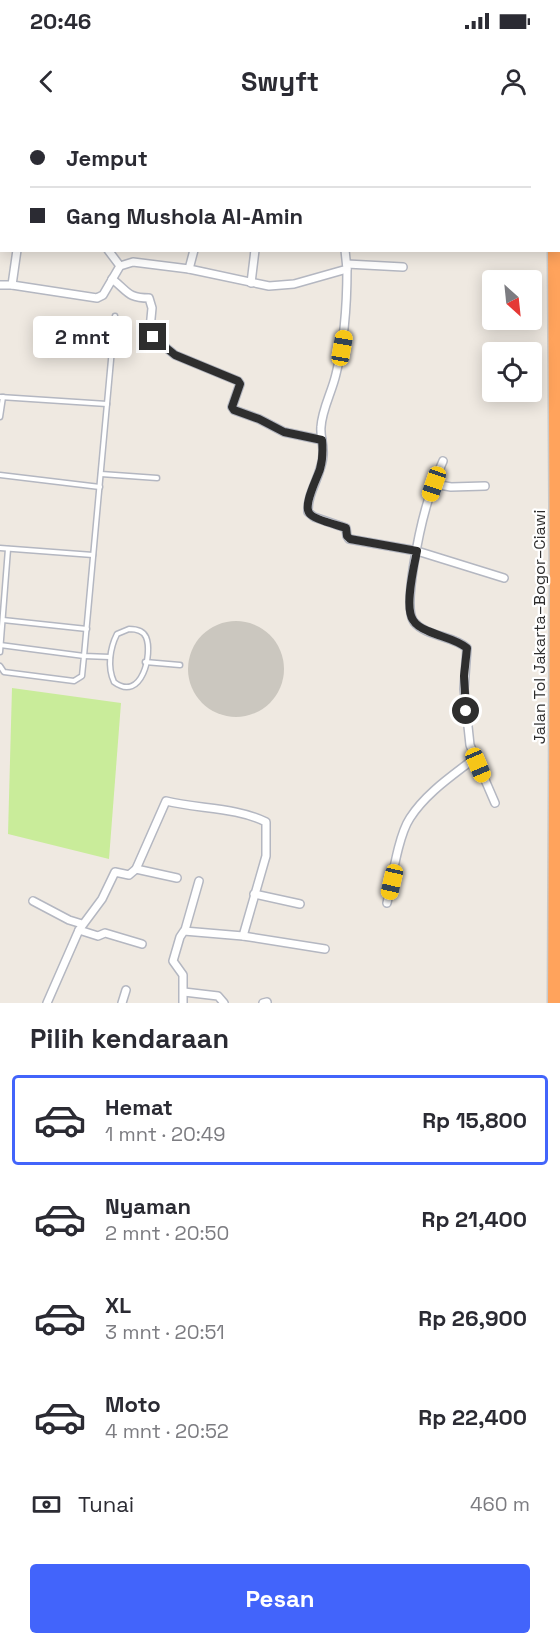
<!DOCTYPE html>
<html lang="id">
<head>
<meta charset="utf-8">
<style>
  body { margin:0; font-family:"Space Grotesk",sans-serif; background:#f2f2f3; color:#2b2b33; height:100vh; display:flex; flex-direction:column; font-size:22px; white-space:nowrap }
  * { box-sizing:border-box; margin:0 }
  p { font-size:20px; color:#7c7c81 }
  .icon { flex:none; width:33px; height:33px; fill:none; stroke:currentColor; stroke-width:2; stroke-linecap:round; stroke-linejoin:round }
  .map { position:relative; height:883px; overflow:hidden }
  .sheet { display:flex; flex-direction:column; background:#fff; flex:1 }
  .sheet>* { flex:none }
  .guide { position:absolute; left:0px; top:0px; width:561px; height:132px; box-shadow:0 3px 15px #0003; display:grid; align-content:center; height:132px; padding:0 30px; background:#fff }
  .needle { width:39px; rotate:153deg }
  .buttons { position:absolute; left:482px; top:150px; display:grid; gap:12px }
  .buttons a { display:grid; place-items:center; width:60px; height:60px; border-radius:6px; background:#fff; box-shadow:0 3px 15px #0003; font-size:30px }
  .end { position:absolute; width:27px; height:27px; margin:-14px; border:8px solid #2e2e2e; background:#fff; box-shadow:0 0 0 3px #fff }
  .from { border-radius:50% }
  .bubble { position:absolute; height:42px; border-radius:6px; background:#fff; box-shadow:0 3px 15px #0003; font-size:20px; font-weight:700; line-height:42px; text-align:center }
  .car { position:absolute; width:18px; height:36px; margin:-18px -9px; border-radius:8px; box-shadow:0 0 4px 2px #0007; background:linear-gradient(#f5c518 24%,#345 0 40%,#f5c518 0 76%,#345 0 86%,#f5c518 0) }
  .guide b { display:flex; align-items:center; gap:21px; height:57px; font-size:22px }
  .guide b+b { border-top:2px solid #e1e1e2 }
  .guide i { width:15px; height:15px; background:#2b2b33 }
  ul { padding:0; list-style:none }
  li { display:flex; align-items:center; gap:18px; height:90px; margin:0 12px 9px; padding:0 18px; border:3px solid transparent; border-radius:6px }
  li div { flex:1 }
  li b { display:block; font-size:22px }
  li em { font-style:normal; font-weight:700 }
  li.on { border-color:#4264fb }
  li>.icon { width:54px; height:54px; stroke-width:1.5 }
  h2 { padding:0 30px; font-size:27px; line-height:72px }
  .pay { display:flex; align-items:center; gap:15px; height:66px; padding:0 30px; font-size:22px }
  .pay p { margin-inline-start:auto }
  .action { display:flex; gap:12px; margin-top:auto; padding:12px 30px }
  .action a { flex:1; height:69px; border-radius:6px; background:#4264fb; color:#fff; font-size:24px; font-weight:700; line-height:69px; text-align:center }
  .status { display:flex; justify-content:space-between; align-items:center; height:42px; padding:0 30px; background:#fff; direction:ltr }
  .status svg { height:16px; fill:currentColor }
  header { display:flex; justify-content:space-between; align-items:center; height:78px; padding:0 30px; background:#fff; font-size:27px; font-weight:700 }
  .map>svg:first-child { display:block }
</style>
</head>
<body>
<div class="status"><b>20:46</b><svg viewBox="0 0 49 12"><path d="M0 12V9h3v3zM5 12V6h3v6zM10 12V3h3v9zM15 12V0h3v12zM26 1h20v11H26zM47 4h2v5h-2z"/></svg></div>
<header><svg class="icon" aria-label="back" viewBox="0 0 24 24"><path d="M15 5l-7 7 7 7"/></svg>Swyft<svg class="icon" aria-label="person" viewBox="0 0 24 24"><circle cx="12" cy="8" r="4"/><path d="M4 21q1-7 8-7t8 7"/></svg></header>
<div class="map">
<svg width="560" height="883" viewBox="0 0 560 883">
  <rect width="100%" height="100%" fill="#efe9e1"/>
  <!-- pitch -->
  <polygon fill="#c9ec9a" points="12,568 121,583 109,739 8,714"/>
  <!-- building -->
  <circle fill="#cbc7bf" cx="236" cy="549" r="48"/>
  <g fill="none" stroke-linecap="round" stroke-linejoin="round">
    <defs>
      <g id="lane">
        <polyline points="0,277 107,284"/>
        <polyline points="0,297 3,277"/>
        <polyline points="101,354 157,358"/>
        <polyline points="0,355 100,367"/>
        <polyline points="0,428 93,435"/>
        <polyline points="3,500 87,509"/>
        <path d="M129 509C136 509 143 510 146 517 153 533 142 583 114 562 107 547 110 528 117 514Z"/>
        <polyline points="0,525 84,536 82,556 74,561 4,552 0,546"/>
        <polyline points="0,532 8,429"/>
        <polyline points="110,537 84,536 115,196"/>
        <polyline points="145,542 180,545"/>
      </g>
      <g id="street">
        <polyline points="327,0 327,2"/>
        <polyline points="440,2 440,0"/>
        <polyline points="0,101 2,101"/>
        <polyline points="108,130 120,146"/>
        <polyline points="347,144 403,147"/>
        <polyline points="189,149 194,130"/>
        <path d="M347 149C347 185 345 219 336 254 332 272 322 289 321 307 320 316 324 325 323 335 322 355 307 372 308 392L314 397 346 408 347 416 349 419 417 431 504 458"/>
        <path d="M112 159C128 171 127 178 149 178L152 188 150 209 153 217 175 235 238 261 240 264 232 287 234 290 259 299 284 312 322 320"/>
        <polyline points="251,163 255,130"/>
        <polyline points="0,165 12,165 97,178 103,175 120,146 133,142 189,149 269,166 294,164 347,149 345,130"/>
        <polyline points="12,165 17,130"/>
        <path d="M443 341C437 355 431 370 427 384 421 404 402 487 414 502 427 517 452 515 467 528L464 569 470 625 495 683"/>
        <polyline points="434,364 451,367 485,366"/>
        <polyline points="136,749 177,758"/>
        <polyline points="254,774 300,784"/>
        <polyline points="33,781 69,800 82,804"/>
        <path d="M387 783C392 760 398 716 410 698 426 673 452 656 475 638"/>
        <polyline points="79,810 98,816 105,813 142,824"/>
        <polyline points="185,810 199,761"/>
        <polyline points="184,872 218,876 224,883"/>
        <path d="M47 883 79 810 102 779 115 752 129 755 136 749 166 681C198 689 236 687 266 702V736L243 816"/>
        <polyline points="122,883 126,870"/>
        <polyline points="183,883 183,855 173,841 180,817 184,811 243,816 325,829"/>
        <polyline points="263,883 267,882"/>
      </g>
      <g id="highway">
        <polyline points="553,0 553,2"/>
        <polyline points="554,130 556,469 554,883"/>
      </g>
    </defs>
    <!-- lane casing -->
    <use href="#lane" stroke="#b4b7c1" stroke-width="7"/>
    <!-- street casing -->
    <use href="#street" stroke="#b4b7c1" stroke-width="10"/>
    <!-- highway casing -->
    <use href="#highway" stroke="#c9c9c9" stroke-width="15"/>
    <!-- lane -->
    <use href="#lane" stroke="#fff" stroke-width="4"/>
    <!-- street -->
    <use href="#street" stroke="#fff" stroke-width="7"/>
    <!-- highway -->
    <use href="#highway" stroke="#ffa35c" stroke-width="12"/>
  </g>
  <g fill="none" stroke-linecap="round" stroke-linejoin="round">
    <!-- route -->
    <path stroke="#2e2e2e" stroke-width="8" d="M153 217 175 235 238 261 240 264 232 287 234 290 259 299 284 312 322 320C323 330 323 339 320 349 317 359 302 386 310 394 315 400 338 405 346 408L347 416 350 419 417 431C414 446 404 487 413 500 416 505 423 509 428 511 441 517 456 519 467 528L464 556 466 591"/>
  </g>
  <g text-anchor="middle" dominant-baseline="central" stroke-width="4.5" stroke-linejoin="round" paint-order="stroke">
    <!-- street labels -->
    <g font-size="16" fill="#2e2e2e" stroke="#fff">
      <text transform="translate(539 507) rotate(-90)">Jalan Tol Jakarta–Bogor–Ciawi</text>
    </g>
  </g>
</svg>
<div class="buttons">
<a><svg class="needle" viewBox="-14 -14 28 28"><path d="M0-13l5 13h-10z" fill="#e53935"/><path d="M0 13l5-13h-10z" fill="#7c7c81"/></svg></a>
<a><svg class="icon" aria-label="locate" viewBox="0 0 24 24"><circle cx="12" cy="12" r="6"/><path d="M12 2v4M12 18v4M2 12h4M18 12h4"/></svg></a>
</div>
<i class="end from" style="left:466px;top:591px"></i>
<i class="end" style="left:153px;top:217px"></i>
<div class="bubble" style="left:33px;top:196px;width:99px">2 mnt</div>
<i class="car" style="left:342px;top:228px;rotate:10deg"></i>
<i class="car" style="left:434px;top:364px;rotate:199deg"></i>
<i class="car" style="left:478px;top:645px;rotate:157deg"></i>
<i class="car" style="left:392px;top:762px;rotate:193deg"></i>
<div class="guide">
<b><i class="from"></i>Jemput</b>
<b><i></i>Gang Mushola Al-Amin</b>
</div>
</div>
<section class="sheet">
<h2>Pilih kendaraan</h2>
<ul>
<li class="on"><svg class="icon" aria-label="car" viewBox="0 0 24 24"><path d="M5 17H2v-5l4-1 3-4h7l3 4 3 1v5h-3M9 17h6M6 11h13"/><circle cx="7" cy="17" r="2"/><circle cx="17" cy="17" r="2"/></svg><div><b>Hemat</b><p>1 mnt · 20:49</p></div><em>Rp 15,800</em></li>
<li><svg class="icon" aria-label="car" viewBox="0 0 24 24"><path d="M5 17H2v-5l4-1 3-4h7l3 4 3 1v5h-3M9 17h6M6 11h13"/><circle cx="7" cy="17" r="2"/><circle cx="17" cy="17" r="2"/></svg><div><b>Nyaman</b><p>2 mnt · 20:50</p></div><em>Rp 21,400</em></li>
<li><svg class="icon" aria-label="car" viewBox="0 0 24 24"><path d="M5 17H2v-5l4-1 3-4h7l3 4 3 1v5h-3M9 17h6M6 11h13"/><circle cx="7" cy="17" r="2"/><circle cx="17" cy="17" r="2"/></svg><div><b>XL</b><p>3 mnt · 20:51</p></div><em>Rp 26,900</em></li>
<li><svg class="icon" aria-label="car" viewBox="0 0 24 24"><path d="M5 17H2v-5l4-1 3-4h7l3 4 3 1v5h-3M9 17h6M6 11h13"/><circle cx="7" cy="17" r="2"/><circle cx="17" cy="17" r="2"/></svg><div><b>Moto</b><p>4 mnt · 20:52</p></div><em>Rp 22,400</em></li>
</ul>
<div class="pay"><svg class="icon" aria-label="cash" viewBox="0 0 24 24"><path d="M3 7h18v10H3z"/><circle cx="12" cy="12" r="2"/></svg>Tunai<p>460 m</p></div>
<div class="action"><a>Pesan</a></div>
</section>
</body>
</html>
